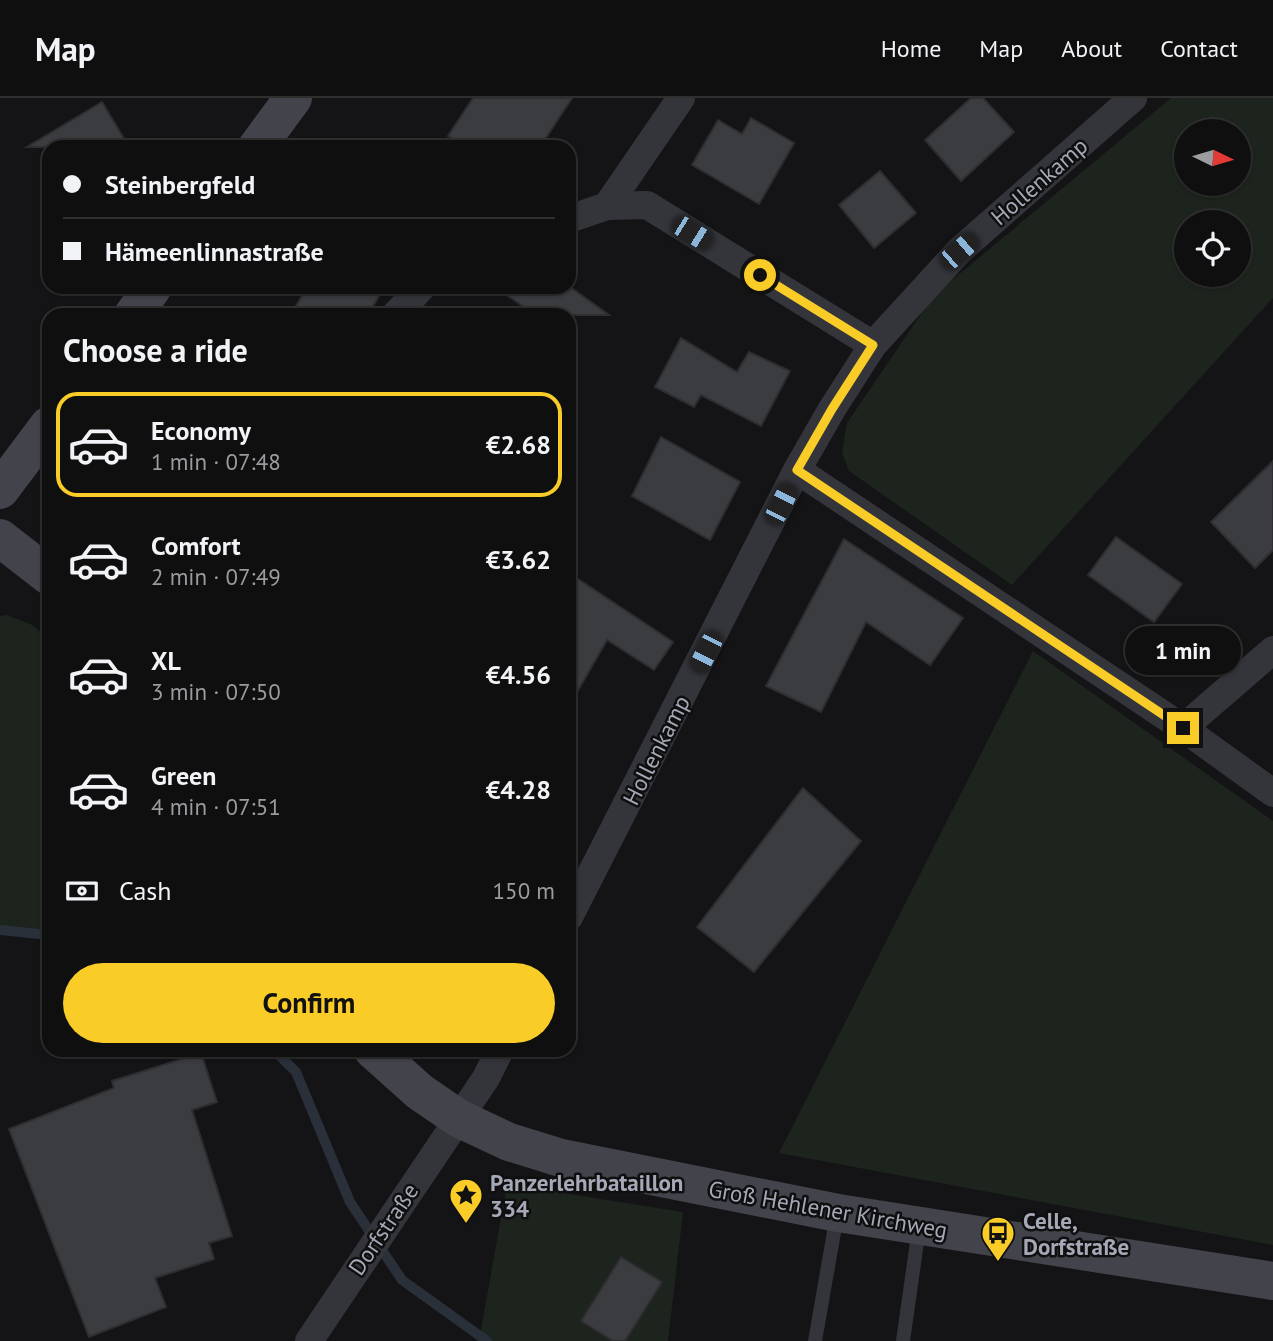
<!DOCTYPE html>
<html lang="en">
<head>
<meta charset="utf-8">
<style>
  body { margin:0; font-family:"PT Sans",sans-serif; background:#181819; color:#f1f3f6; height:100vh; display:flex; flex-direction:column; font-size:26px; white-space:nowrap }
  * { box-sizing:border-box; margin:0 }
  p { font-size:23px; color:#9b9c9f }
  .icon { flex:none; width:38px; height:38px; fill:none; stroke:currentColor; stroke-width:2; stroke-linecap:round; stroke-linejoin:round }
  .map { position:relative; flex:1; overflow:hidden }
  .side { position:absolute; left:42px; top:210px; width:534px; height:749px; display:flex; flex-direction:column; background:#0f0f10; border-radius:21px; box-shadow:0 2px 5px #0004,0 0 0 2px #2f2f30 }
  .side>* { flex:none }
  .banner { position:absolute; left:42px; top:42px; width:534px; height:154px; border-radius:21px; box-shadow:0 2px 5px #0004,0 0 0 2px #2f2f30; display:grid; align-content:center; height:154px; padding:0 21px; background:#0f0f10 }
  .needle { width:46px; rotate:95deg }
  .fabs { position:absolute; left:1174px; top:21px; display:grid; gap:14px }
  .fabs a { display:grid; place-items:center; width:77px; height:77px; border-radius:50%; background:#0f0f10; box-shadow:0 2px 5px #0004,0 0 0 2px #2f2f30; font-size:35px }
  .end { position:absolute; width:32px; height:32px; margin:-16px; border:9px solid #facc27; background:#111; box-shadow:0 0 0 4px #111 }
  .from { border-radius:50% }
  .bubble { position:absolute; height:49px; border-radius:24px; background:#0f0f10; box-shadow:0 2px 5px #0004,0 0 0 2px #2f2f30; font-size:23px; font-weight:700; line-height:49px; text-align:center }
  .car { position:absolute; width:21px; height:42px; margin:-21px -10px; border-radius:9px; box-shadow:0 0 5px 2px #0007; background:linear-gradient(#222 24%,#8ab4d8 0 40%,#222 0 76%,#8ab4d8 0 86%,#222 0) }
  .banner b { display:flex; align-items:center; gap:24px; height:66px; font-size:26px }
  .banner b+b { border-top:2px solid #2f2f30 }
  .banner i { width:18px; height:18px; background:#f1f3f6 }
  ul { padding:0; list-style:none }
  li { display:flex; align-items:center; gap:21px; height:105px; margin:0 14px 10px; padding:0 7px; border:4px solid transparent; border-radius:21px }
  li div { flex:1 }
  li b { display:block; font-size:26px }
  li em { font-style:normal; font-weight:700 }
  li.selected { border-color:#facc27 }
  li>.icon { width:63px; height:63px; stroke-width:1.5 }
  h2 { padding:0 21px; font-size:32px; line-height:84px }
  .pay { display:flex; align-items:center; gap:18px; height:77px; padding:0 21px; font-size:26px }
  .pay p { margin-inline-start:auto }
  .cta { display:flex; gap:14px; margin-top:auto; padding:14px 21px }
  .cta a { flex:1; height:80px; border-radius:42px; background:#facc27; color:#111; font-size:28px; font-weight:700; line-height:80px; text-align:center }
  header { display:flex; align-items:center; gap:42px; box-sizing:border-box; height:98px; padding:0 35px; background:#0f0f10; border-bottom:2px solid #2f2f30 }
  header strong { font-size:33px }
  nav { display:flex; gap:38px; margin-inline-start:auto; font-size:24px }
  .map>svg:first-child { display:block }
</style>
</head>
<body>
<header>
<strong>Map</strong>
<nav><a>Home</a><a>Map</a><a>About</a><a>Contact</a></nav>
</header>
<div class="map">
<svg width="1273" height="1243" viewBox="0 0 1273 1243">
  <rect width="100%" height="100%" fill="#141416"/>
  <!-- green -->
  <g fill="#1c241d" fill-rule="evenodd">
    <path d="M1171 0H1273V200L1012 487 849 373 842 355 847 325 934 197ZM1186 33H1239V86H1186ZM1186 124H1239V177H1186Z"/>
    <polygon points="7,517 32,527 49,541 49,839 0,835 0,518"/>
    <polygon points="1033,553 1273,723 1273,1147 779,1055"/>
    <polygon points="507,1086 683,1114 668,1243 479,1243"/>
  </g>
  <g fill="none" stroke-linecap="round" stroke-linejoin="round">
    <!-- stream -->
    <g stroke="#29303a" stroke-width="10">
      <polyline points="0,832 49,837"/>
      <polyline points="274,952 296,974 350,1104 402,1182 487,1243"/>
    </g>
  </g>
  <!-- building -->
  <g fill="#3b3c40" stroke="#2e2d32" stroke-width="2">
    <polygon points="473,0 572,0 540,49 465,49 448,38"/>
    <polygon points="971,0 983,0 1014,34 961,83 925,42"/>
    <polygon points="102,4 129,49 27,49"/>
    <polygon points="751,20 794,45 759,106 692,67 718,22 742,36"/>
    <polygon points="880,73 916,115 874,150 839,107"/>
    <polygon points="307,189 384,189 368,217 291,217"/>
    <polygon points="495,189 570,189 609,217 536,217"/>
    <polygon points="681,240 737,274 749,254 790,273 761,328 701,297 694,309 655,289"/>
    <polygon points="661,339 740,384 710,442 632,398"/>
    <polygon points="1273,363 1273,452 1255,470 1211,424"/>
    <polygon points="1116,439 1182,486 1154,524 1088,477"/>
    <polygon points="844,441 963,520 930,567 866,524 821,614 766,588"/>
    <polygon points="569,475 673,544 654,572 607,542 569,608"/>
    <polygon points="803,690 861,743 754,874 697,829"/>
    <polygon points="201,955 217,1004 192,1012 232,1138 209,1145 214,1161 155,1180 166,1209 89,1239 9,1031 114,990 112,983"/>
    <polygon points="621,1159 662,1184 625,1243 613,1243 581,1223"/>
  </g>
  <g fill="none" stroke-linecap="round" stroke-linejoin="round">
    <!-- service -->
    <g stroke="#34353b" stroke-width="14">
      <polyline points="815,1243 837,1117"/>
      <polyline points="903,1243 919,1130"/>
    </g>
    <!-- minor -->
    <g stroke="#34353b" stroke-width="28">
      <polyline points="607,108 681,0"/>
      <polyline points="569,121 607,108 647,107 873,247"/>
      <polyline points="395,217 422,189"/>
      <polyline points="797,372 1183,630 1273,695"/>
      <polyline points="1183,630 1273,552"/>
      <polyline points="569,819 797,372 832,311 873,247 959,153 1133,0"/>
      <polyline points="309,1243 486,980 500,952"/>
    </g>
    <!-- secondary -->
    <g stroke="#42434b" stroke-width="38">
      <polyline points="257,49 293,0"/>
      <polyline points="133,217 153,189"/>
      <polyline points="0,392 49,327"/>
      <polyline points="0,440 49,478"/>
      <polyline points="373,952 420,994 458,1020 509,1044 561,1060 838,1115 1273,1183"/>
    </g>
  </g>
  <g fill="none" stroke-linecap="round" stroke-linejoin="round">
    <!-- route -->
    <polyline stroke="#facc27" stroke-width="9" points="760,177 873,247 832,311 797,372 1183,630"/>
  </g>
  <!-- icons -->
  <defs>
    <symbol id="sight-pin" viewBox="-11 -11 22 30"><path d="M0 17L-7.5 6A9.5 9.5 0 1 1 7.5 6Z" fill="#facc27" stroke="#0f0f10"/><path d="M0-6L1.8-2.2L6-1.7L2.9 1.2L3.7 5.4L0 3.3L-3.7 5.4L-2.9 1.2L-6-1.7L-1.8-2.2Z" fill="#111"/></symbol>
    <symbol id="bus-pin" viewBox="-11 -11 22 30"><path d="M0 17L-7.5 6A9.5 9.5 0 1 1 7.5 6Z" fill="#facc27" stroke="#0f0f10"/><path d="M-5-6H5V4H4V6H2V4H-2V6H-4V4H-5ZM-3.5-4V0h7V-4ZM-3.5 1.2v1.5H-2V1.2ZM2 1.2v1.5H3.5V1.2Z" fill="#111"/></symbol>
  </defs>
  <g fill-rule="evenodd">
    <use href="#sight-pin" x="447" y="1078" width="38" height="52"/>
    <use href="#bus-pin" x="979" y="1116" width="38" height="52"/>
  </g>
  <g text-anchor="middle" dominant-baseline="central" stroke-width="5" stroke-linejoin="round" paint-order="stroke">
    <!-- street labels -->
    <g font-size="23" fill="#a5a8b6" stroke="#0f0f10">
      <text transform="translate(1039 83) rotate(-41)">Hollenkamp</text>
      <text transform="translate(656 652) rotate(-63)">Hollenkamp</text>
      <text transform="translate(828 1111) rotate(10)">Groß Hehlener Kirchweg</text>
      <text transform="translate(383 1131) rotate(-56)">Dorfstraße</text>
    </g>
    <!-- poi labels -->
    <g font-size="23" font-weight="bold" fill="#a5a8b6" stroke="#0f0f10" text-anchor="start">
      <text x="490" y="1084">Panzerlehrbataillon<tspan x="490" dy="26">334</tspan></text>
      <text x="1023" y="1122">Celle,<tspan x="1023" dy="26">Dorfstraße</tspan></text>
    </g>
  </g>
</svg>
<div class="fabs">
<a><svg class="needle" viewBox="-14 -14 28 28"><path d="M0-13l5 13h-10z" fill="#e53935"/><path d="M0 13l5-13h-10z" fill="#9b9c9f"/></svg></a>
<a><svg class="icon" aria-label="locate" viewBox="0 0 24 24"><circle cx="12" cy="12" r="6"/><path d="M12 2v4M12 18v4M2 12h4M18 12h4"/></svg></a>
</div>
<i class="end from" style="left:760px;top:177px"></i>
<i class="end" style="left:1183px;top:630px"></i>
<div class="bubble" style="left:1125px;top:528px;width:116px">1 min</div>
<i class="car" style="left:692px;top:135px;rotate:122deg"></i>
<i class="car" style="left:959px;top:153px;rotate:49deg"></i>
<i class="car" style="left:781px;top:406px;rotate:27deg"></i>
<i class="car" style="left:706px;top:554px;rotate:207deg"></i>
<div class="banner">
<b><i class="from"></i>Steinbergfeld</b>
<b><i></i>Hämeenlinnastraße</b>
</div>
<section class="side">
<h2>Choose a ride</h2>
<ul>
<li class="selected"><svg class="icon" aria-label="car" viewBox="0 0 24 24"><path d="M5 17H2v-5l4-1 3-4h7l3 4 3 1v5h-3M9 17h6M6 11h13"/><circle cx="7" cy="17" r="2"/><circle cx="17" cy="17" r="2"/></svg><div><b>Economy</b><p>1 min · 07:48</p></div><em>€2.68</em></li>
<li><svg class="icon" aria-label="car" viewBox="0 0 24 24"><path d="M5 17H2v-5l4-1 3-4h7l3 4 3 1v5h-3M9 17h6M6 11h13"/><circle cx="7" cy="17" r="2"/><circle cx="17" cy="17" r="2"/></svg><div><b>Comfort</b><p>2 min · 07:49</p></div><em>€3.62</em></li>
<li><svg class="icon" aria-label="car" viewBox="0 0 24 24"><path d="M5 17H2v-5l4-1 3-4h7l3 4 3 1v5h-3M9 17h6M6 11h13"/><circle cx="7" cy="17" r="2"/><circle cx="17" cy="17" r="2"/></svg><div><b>XL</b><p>3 min · 07:50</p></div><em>€4.56</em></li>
<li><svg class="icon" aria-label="car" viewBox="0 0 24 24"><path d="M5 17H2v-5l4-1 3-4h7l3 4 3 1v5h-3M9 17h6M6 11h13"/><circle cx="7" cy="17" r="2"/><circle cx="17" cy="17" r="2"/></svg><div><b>Green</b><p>4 min · 07:51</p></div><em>€4.28</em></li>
</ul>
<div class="pay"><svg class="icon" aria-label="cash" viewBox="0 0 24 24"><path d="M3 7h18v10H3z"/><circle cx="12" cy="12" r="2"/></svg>Cash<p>150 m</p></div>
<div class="cta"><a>Confirm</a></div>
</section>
</div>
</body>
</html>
